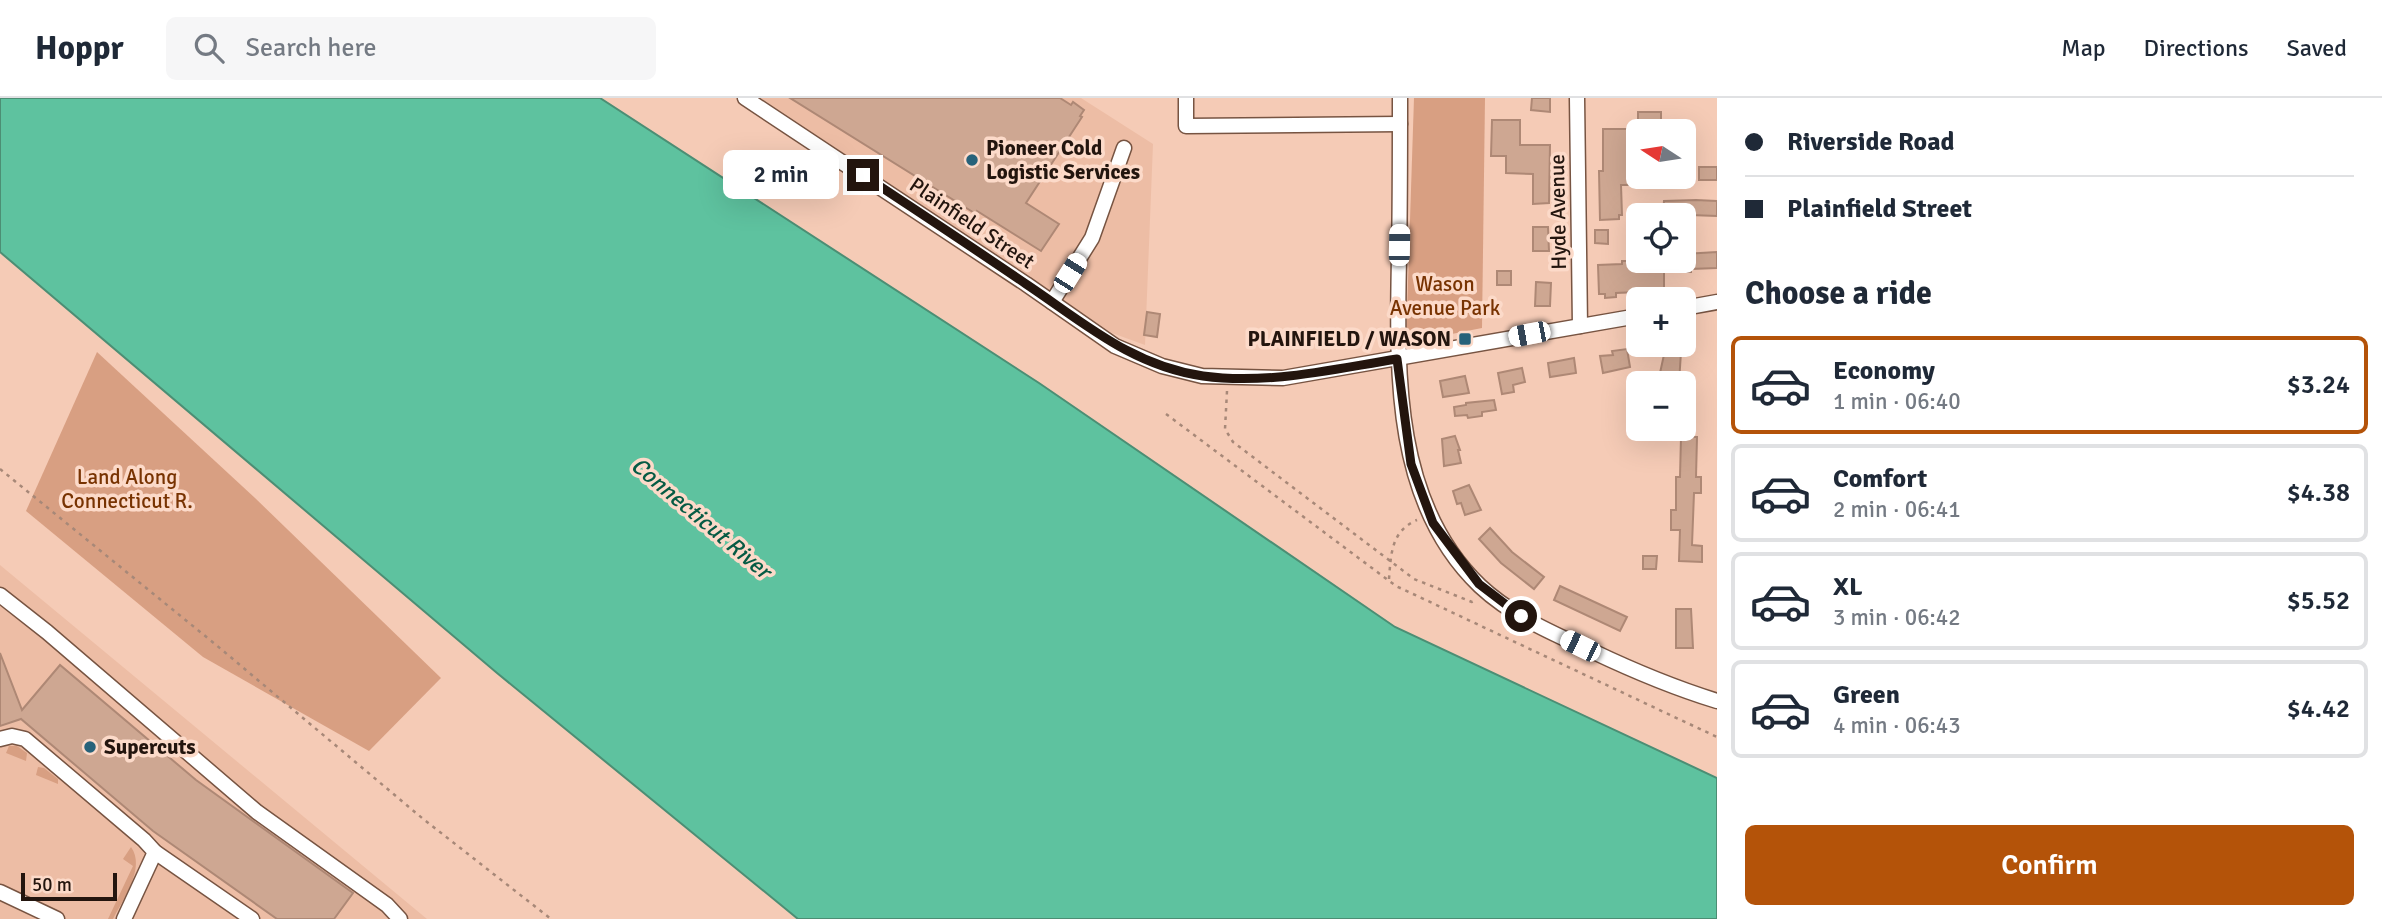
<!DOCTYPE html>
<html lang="en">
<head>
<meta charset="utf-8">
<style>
  body { margin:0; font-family:Signika,sans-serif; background:#f6f6f7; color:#1f2937; height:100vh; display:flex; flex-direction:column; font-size:26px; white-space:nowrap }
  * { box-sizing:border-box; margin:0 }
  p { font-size:23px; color:#747a83 }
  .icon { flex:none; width:38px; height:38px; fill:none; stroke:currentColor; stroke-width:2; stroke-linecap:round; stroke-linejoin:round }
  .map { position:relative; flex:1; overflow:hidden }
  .sheet { display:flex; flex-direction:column; background:#fff; width:665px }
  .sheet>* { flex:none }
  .top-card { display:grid; align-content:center; height:154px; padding:0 28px; background:#fff }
  .needle { width:46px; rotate:282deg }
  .fabs { position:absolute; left:1626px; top:21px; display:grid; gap:14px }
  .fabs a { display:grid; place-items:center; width:70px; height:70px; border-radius:10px; background:#fff; box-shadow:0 7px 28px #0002; font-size:35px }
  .scale { position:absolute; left:21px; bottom:18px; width:96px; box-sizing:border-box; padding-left:7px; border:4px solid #23150e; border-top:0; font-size:19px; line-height:24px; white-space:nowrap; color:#23150e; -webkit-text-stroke:5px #fcdac9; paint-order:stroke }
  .end { position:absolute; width:32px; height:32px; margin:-16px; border:9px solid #23150e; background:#fff; box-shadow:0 0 0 4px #fff }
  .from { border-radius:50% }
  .bubble { position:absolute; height:49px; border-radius:10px; background:#fff; box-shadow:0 7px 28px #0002; font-size:23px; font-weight:600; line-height:49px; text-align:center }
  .car { position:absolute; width:21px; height:42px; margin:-21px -10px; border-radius:9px; box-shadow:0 0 5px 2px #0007; background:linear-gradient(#fff 24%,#345 0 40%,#fff 0 76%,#345 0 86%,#fff 0) }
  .top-card b { display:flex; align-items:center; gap:24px; height:66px; font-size:26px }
  .top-card b+b { border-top:2px solid #e0e1e3 }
  .top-card i { width:18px; height:18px; background:#1f2937 }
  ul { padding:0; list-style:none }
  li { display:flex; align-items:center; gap:21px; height:98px; margin:0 14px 10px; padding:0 14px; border:4px solid #e0e1e3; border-radius:10px }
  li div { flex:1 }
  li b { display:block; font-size:26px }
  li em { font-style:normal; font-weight:600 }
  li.active { border-color:#b45309 }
  li>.icon { width:63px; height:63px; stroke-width:1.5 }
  h2 { padding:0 28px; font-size:32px; line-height:84px }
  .button { display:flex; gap:14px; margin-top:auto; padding:14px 28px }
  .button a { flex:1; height:80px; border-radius:10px; background:#b45309; color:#fff; font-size:28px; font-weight:600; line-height:80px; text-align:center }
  header { display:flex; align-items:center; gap:42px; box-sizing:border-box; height:98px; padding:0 35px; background:#fff; border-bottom:2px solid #e0e1e3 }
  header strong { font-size:33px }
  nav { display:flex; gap:38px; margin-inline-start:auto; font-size:24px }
  .search { width:490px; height:63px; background:#f6f6f7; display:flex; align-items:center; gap:18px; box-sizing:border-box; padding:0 24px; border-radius:10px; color:#747a83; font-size:26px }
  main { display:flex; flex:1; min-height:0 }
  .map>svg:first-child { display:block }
</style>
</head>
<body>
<header>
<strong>Hoppr</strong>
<div class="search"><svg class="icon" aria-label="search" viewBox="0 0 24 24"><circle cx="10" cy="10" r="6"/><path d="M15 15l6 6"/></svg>Search here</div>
<nav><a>Map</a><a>Directions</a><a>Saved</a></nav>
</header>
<main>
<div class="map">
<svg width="1717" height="821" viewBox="0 0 1717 821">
  <rect width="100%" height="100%" fill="#f5cbb6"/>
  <!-- built -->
  <g fill="#edbda5">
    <polygon points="761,0 1081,0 1153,46 1145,247 1112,235"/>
    <polygon points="0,467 427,821 0,821"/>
  </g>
  <!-- green -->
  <g fill="#d89f82">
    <polygon points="1414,0 1485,0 1482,230 1406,245"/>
    <polygon points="97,254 255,400 441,580 369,653 203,559 26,413"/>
    <polygon points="9,648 17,648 27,655 26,663 6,655"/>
    <polygon points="38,669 44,670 58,681 58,686 36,677"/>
    <path d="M131 749C146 770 123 801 113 821H108L133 768 123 761Z"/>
  </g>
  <!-- water -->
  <polygon fill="#5ec29f" stroke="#4c8e74" stroke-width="2" points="0,0 600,0 1039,285 1395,529 1717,680 1717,821 798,821 497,575 0,154"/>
  <!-- building -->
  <g fill="#cea792" stroke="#ae8875" stroke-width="2">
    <polygon points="790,0 1060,0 1071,7 1073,4 1084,12 1080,18 1082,19 1026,105 1059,126 1041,153 977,113 976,116"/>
    <polygon points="1532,0 1550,0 1550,14 1531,12"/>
    <rect x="1638" y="14" width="23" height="15"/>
    <polygon points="1492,22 1520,22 1520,47 1550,47 1549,105 1533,106 1533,76 1506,75 1506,58 1491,58"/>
    <polygon points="1603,31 1631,31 1628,87 1621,87 1622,117 1619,117 1619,121 1600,122 1599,73 1603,73"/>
    <rect x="1699" y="69" width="18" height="13"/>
    <polygon points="1696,102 1717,103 1717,118 1663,116 1664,103"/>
    <polygon points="1533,129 1548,129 1549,153 1533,153"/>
    <polygon points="1595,132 1608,132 1608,146 1595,145"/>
    <polygon points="1717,154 1717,170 1691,171 1691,174 1664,174 1664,191 1638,191 1638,194 1616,195 1616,199 1605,200 1605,196 1599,196 1598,167 1622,166 1622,163 1684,163 1684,156"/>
    <rect x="1497" y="173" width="14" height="14"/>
    <polygon points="1536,184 1551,185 1550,208 1535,208"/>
    <polygon points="1147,214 1160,216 1157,239 1144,237"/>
    <polygon points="1627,251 1630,269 1603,275 1600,258 1613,257 1612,253"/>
    <polygon points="1665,252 1681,254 1679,285 1664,285 1664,275 1660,275"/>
    <polygon points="1574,260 1576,275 1550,279 1548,265"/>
    <polygon points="1522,270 1525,284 1513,287 1514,294 1502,296 1498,275"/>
    <polygon points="1465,278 1469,295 1443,299 1440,283"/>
    <polygon points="1494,302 1496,312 1482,314 1482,318 1468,320 1467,317 1455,318 1454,309 1466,307 1466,305"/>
    <polygon points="1455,338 1460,352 1458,352 1461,365 1444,368 1442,341"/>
    <polygon points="1681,339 1697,339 1696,379 1701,379 1701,395 1694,395 1692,447 1702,448 1702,464 1679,463 1680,432 1671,432 1671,412 1676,412 1676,379 1680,379"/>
    <polygon points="1469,387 1481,412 1465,417 1461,405 1457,406 1453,393"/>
    <polygon points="1490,430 1512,454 1544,479 1534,491 1501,465 1479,441"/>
    <polygon points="1643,458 1657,458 1656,471 1643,471"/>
    <polygon points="1560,488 1627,519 1620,533 1554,502"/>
    <polygon points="1676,511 1691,511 1693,550 1676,550"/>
    <polygon points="0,555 22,612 60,567 196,682 353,795 334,821 277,821 153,733 21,621 0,628"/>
  </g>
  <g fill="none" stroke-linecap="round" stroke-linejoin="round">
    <defs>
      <g id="minor">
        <polyline points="745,0 1026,186 1115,248 1162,268 1202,278 1283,280 1638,218"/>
        <polyline points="1186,0 1186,28 1400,26"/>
        <path d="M1400 0C1400 53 1400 106 1399 159 1397 271 1392 404 1480 488 1512 518 1554 536 1594 554 1634 573 1675 590 1717 603"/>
        <polyline points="1577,0 1580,228"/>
        <polyline points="1052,204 1092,140 1124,50"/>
        <polyline points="1684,210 1717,204"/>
        <polyline points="0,497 47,534 257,714 387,807 400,821"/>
        <polyline points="0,641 12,638 25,641 144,742 155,754 252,821"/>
        <polyline points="0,794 57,821"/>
        <polyline points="124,821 155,754"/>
      </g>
    </defs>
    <!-- minor casing -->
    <use href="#minor" stroke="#775442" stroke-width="17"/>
    <!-- path -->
    <g stroke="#a78878" stroke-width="2.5" stroke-dasharray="3.5 5" stroke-linecap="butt">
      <polyline points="1227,293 1225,331 1233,344 1414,481 1472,504 1476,502"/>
      <polyline points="1166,316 1396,488 1717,639"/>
      <polyline points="0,371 215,546 422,720 551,821"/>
      <path d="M1389 481C1391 456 1391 433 1417 422"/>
    </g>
    <!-- minor -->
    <use href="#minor" stroke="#fff" stroke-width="14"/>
  </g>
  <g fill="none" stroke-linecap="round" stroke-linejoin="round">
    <!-- route -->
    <path stroke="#23150e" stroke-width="9" d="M863 77C917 113 972 149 1026 186 1083 224 1132 268 1203 278 1268 287 1333 271 1397 261L1411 366 1433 425 1479 486 1521 518"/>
  </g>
  <!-- markers -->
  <g fill="#27627a" stroke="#fcdac9" stroke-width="2.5">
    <circle cx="972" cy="62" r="7"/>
    <rect x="1458" y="234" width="14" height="14" rx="3.5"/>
    <circle cx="90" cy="649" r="7"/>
  </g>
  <g text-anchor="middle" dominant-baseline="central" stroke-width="7" stroke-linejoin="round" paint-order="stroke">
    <!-- poi labels -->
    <g font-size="21" font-weight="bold" fill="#23150e" stroke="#fcdac9" text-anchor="start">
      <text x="986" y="50">Pioneer Cold<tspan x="986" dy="24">Logistic Services</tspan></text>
      <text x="1451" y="241" text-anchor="end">PLAINFIELD / WASON</text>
      <text x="104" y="649">Supercuts</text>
    </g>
    <!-- street labels -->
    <g font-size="21" fill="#23150e" stroke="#fcdac9">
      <text transform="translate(1558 114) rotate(-91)">Hyde Avenue</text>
      <text transform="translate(972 125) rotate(34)">Plainfield Street</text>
    </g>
    <!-- park labels -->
    <g font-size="21" fill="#783302" stroke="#fcdac9">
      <text x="1445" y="186">Wason<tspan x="1445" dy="24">Avenue Park</tspan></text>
      <text x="127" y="379">Land Along<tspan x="127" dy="24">Connecticut R.</tspan></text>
    </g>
    <!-- water labels -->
    <g font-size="23" font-style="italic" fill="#065b44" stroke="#fcdac9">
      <text transform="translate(701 420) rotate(40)">Connecticut River</text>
    </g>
  </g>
</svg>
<div class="fabs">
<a><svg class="needle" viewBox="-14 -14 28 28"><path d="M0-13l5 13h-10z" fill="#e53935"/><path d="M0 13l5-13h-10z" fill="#747a83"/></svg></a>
<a><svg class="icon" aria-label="locate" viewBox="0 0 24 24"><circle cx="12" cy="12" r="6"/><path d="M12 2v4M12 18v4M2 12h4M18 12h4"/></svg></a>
<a>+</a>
<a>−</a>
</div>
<div class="scale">50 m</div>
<i class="end from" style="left:1521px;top:518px"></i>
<i class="end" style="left:863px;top:77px"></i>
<div class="bubble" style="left:723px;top:52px;width:116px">2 min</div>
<i class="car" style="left:1399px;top:147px;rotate:1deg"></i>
<i class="car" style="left:1070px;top:175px;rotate:32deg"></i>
<i class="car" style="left:1529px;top:236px;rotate:259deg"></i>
<i class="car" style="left:1580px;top:548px;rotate:296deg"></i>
</div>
<section class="sheet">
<div class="top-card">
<b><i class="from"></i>Riverside Road</b>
<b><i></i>Plainfield Street</b>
</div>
<h2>Choose a ride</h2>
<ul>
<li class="active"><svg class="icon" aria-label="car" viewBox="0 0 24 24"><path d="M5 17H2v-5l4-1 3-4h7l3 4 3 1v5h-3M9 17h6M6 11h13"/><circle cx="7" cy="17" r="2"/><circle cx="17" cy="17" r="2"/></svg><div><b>Economy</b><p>1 min · 06:40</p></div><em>$3.24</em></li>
<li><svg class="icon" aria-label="car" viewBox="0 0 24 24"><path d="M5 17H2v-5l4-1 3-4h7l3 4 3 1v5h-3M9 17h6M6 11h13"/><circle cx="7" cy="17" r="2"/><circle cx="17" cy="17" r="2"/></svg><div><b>Comfort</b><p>2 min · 06:41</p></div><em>$4.38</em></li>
<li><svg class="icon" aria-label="car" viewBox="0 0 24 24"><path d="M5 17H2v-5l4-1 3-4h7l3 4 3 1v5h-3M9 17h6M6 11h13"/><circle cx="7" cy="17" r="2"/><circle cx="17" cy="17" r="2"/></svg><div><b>XL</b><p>3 min · 06:42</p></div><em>$5.52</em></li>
<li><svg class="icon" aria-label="car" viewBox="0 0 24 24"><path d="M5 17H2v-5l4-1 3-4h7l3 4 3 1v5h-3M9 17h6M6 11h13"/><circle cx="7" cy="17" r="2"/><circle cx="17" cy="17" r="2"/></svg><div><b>Green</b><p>4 min · 06:43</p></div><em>$4.42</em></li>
</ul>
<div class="button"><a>Confirm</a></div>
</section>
</main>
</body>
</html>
